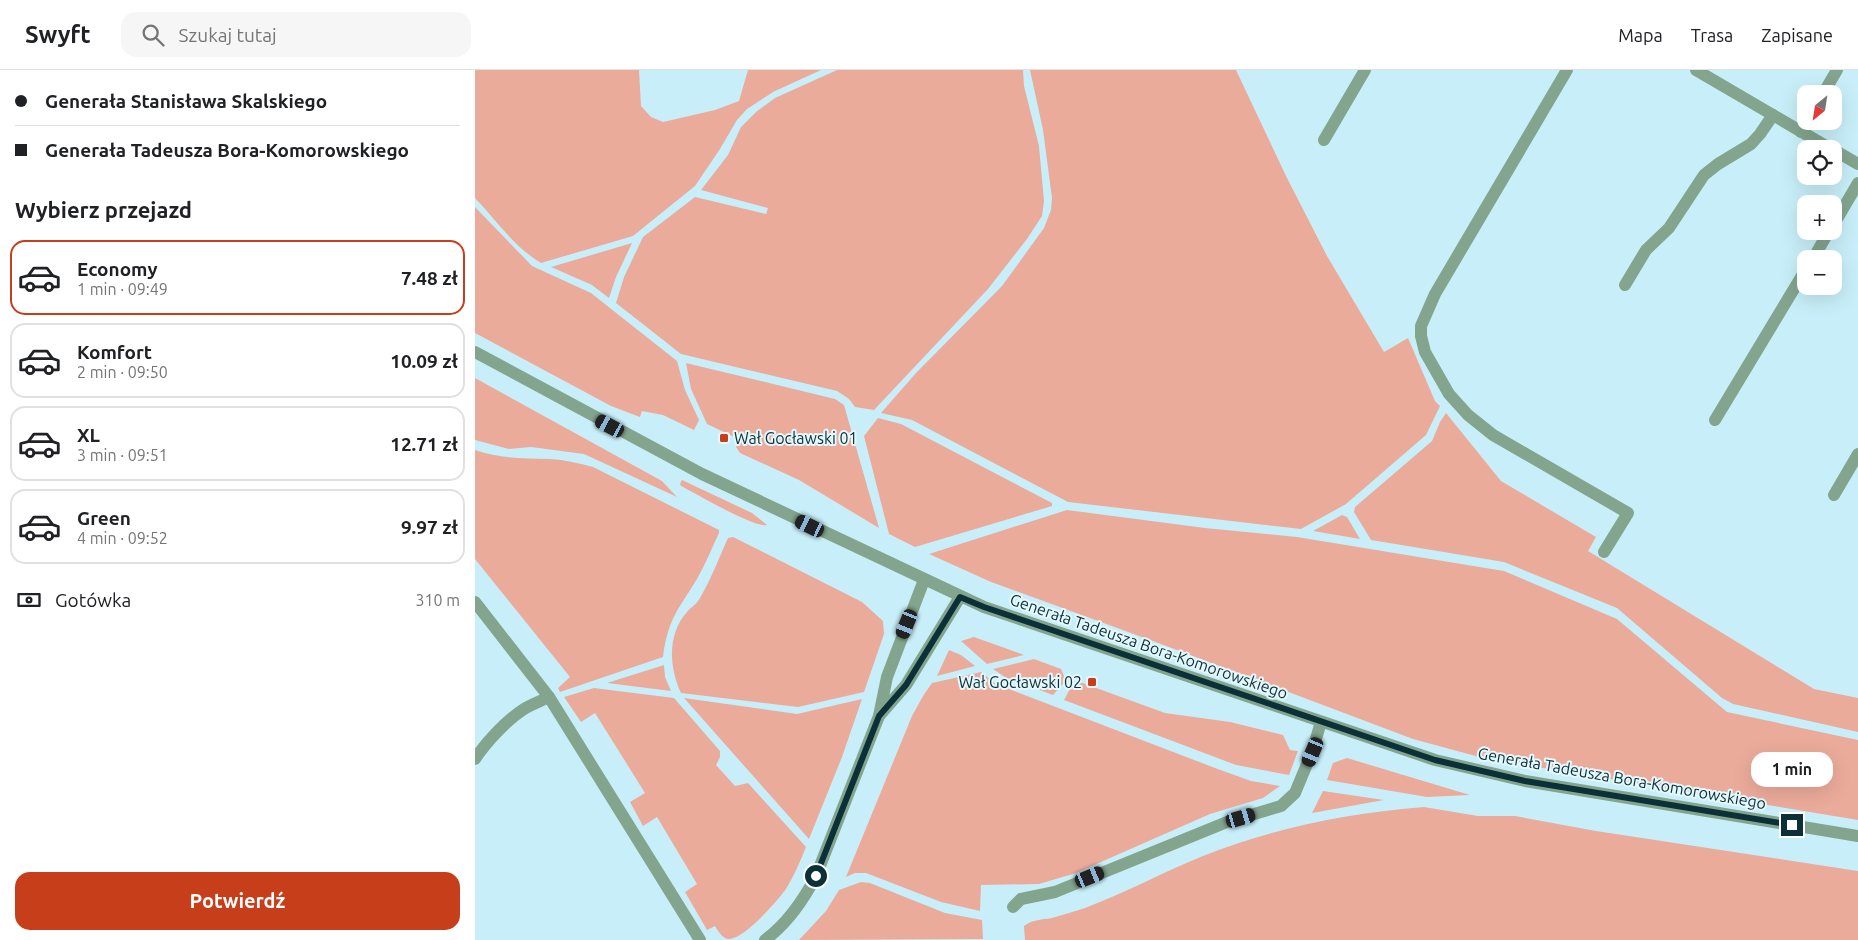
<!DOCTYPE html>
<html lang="pl">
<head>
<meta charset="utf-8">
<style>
  body { margin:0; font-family:Ubuntu,sans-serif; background:#f6f6f6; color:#202124; height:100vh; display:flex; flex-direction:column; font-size:19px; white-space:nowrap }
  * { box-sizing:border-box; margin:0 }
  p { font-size:16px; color:#757577 }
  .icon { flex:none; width:28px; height:28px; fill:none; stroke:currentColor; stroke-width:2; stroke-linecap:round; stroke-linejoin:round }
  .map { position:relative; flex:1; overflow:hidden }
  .sheet { display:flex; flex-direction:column; background:#fff; width:475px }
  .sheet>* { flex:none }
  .top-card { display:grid; align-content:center; height:110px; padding:0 15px; background:#fff }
  .needle { width:32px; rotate:210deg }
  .controls { position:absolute; left:1322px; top:15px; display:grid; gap:10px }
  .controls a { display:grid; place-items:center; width:45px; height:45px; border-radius:10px; background:#fff; box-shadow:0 5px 20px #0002; font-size:25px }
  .end { position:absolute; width:22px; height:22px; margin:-11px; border:6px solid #0b3037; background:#fff; box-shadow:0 0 0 2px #fff }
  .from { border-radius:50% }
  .bubble { position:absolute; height:35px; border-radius:15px; background:#fff; box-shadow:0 5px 20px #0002; font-size:16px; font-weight:700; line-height:35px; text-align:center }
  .car { position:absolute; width:15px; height:30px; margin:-15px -8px; border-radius:6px; box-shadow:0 0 4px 1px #0007; background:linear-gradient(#222 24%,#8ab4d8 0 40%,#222 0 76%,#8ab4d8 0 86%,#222 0) }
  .top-card b { display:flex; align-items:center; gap:18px; height:48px; font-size:19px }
  .top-card b+b { border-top:1px solid #e0e0e0 }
  .top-card i { width:12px; height:12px; background:#202124 }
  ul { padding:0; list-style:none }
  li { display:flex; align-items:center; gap:15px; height:75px; margin:0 10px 8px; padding:0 5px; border:2px solid #e0e0e0; border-radius:15px }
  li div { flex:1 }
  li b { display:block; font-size:19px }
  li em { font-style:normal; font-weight:700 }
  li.on { border-color:#c73e1b }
  li>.icon { width:45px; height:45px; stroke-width:1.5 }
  h2 { padding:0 15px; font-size:22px; line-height:60px }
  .pay { display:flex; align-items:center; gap:12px; height:55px; padding:0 15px; font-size:19px }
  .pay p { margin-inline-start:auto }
  .primary-button { display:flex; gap:10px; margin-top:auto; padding:10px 15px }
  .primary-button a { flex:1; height:58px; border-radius:15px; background:#c73e1b; color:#fff; font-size:20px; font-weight:700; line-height:58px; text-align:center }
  header { display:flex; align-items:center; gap:30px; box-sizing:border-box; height:70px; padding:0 25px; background:#fff; border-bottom:1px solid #e0e0e0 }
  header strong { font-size:24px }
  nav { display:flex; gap:28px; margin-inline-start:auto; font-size:18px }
  .search { width:350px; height:45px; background:#f6f6f6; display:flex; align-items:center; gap:12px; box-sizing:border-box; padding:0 18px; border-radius:15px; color:#757577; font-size:19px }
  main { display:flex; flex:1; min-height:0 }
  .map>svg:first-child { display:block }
</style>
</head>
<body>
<header>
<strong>Swyft</strong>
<div class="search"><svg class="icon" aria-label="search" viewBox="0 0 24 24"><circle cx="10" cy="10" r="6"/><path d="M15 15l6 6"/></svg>Szukaj tutaj</div>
<nav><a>Mapa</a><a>Trasa</a><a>Zapisane</a></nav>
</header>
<main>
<section class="sheet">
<div class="top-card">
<b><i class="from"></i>Generała Stanisława Skalskiego</b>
<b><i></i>Generała Tadeusza Bora-Komorowskiego</b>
</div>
<h2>Wybierz przejazd</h2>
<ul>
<li class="on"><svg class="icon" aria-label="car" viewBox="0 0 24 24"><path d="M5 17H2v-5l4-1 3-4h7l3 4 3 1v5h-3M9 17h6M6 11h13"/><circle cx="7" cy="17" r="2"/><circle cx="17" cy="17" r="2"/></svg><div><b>Economy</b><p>1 min · 09:49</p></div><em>7.48 zł</em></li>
<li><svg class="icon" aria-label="car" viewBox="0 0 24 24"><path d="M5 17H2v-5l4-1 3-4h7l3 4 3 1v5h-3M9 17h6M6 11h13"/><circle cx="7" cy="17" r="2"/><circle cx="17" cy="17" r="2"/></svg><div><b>Komfort</b><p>2 min · 09:50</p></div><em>10.09 zł</em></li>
<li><svg class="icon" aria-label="car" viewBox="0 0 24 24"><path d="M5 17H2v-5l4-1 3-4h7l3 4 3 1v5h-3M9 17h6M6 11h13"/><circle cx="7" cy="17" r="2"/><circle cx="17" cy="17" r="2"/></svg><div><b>XL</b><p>3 min · 09:51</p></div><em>12.71 zł</em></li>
<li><svg class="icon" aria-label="car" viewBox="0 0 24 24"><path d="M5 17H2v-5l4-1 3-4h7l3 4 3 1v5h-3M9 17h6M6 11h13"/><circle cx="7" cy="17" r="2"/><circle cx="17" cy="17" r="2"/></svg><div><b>Green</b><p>4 min · 09:52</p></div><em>9.97 zł</em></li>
</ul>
<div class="pay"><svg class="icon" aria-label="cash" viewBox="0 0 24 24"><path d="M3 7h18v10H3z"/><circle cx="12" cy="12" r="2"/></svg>Gotówka<p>310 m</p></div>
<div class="primary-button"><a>Potwierdź</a></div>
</section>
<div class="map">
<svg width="1383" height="870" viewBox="0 0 1383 870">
  <rect width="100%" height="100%" fill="#c8eff9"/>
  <!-- green -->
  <g fill="#ebab9b">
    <path d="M0 0H164L166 36 176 47 188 52 240 40 264 31 273 0H346L298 22 272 39 262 50 245 79 220 116 158 166 66 193C39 177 21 150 0 128Z"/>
    <polygon points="362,0 548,0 549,16 564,76 569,131 567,146 552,169 513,219 399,340 380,337 374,329 362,321 206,284 141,233 149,207 168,167 220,127 291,144 293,138 226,120 253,85 266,57 281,42 300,28"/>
    <polygon points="555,0 761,0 812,108 852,186 909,282 933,268 960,331 965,336 951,365 871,434 826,459 593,432 437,350 406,343 441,303 527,216 569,158 576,140 577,128 568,60"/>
    <polygon points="0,137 57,196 116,223 202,291 210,320 224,350 219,360 188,345 167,341 165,347 136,336 0,263"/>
    <polygon points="157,173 141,207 134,228 117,215 76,197"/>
    <polygon points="211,293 360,329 369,335 404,458 324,410 265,383 261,377 266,370 232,354 216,319"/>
    <polygon points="0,308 187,411 202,427 109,384 56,377 34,379 0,370"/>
    <polygon points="971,343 1026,411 1121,467 1113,481 1339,619 1383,628 1383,662 1258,634 1247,628 1142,538 1029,492 896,470 879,442 880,437 957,371 965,352"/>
    <polygon points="403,348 426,354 577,433 577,436 440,477 414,464 389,366"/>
    <path d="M0 380C25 389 49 388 75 389 90 390 104 393 118 397L244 460V463C237 478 230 495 222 509 203 540 193 549 188 587L85 622 83 618 95 607 0 489Z"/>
    <path d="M207 410 277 443 292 455C279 458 222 424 206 416L205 414Z"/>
    <polygon points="592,440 730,458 822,467 1029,501 1142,549 1252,642 1383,670 1383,750 1008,688 938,669 686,574 516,512 454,484"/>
    <polygon points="867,445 872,447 885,469 838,461"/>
    <path d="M258 467 387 532 408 551 409 564 389 622 323 637 206 623C194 598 192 564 212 542 216 537 222 534 225 528 236 509 244 488 253 468Z"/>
    <polygon points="499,567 549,585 512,594 486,571"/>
    <polygon points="474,580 486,585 500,596 462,606"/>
    <polygon points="559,589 586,599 589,606 593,608 578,625 530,607 518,599"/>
    <polygon points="189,595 190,607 196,621 132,613"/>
    <polygon points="506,602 521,614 740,698 776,711 805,716 788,728 735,744 601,803 564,814 506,815 505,841 466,832 391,803 380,803 371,807 437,646 448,626 457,613"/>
    <polygon points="602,611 690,643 755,652 808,665 815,680 823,681 814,705 761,695 589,630 597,615"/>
    <path d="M119 618 199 628 245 681V687L241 695 260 716 273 713 331 777C325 792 319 806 311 819 302 831 269 870 253 869 247 868 243 861 240 856L232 860 210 822 222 814 182 747 168 756 155 732 170 723 120 643 106 652 89 627Z"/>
    <polygon points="209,628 322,644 387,629 367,687 334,769"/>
    <polygon points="872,688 995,725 952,727 852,710 858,693"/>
    <polygon points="848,721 909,730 837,743"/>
    <path d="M949 737 1003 746H1040L1121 761 1383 801V870H550L549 856C558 849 567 850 577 848 588 845 600 841 610 838 650 823 688 802 728 786 799 758 873 743 949 737Z"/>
    <polygon points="386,812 395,813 470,843 507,850 508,869 324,870 351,841 364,820"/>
  </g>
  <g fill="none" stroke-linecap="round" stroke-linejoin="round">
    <!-- service -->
    <g stroke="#83a58e" stroke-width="12">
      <polyline points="1092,0 960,224 946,256 946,266 950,282 974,324 993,345 1018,365 1153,443 1129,482"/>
      <polyline points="1348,24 1362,0"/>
      <polyline points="1326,62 1332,51"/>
      <polyline points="849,70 890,0"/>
      <polyline points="1359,154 1383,113"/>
      <polyline points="1338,189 1354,161"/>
      <polyline points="1150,215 1171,180 1194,158 1229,105 1243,94 1276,74 1285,64 1298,45"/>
      <polyline points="1240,350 1331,199"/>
      <polyline points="1359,425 1383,384"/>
      <polyline points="0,532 74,627 225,870"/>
      <polyline points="538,837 546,829 580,822 752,752 806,736 820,723 837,682 846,652"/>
    </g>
    <!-- minor -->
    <g stroke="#83a58e" stroke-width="12">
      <polyline points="1221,0 1356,79"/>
      <polyline points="1359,80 1383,94"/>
      <path d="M0 689C11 672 32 650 49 639 57 634 66 631 74 627"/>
    </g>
    <!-- tertiary -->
    <g stroke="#83a58e" stroke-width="12">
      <polyline points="0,282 227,404 509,537 960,690 1050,711 1383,766"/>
      <polyline points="404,646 431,615 485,527"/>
      <path d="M290 870C313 853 328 831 341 806L404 646 412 607 449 510"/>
    </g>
  </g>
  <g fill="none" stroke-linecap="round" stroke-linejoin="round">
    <!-- route -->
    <polyline stroke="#0b3037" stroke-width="6" points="341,806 404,646 431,615 485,527 509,537 960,690 1050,711 1317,755"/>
  </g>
  <!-- markers -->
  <g fill="#c73e1b" stroke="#e5f8fd" stroke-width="2">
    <rect x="244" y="363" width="10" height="10" rx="2.5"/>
    <rect x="612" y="607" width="10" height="10" rx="2.5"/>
  </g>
  <g text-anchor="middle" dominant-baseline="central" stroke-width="4" stroke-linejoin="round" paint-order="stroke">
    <!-- poi labels -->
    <g font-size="16" fill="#0b3037" stroke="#e5f8fd" text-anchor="start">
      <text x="259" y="368">Wał Gocławski 01</text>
      <text x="607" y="612" text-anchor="end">Wał Gocławski 02</text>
    </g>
    <!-- street labels -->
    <g font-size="16" fill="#0b3037" stroke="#e5f8fd">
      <text transform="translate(674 576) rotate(19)">Generała Tadeusza Bora-Komorowskiego</text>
      <text transform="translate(1147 708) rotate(10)">Generała Tadeusza Bora-Komorowskiego</text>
    </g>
  </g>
</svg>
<div class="controls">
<a><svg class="needle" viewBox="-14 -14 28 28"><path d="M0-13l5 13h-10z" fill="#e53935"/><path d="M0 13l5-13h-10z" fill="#757577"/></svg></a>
<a><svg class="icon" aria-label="locate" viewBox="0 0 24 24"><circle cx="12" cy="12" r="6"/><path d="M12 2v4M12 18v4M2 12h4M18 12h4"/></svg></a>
<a>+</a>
<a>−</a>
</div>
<i class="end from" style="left:341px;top:806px"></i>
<i class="end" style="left:1317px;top:755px"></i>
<div class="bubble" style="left:1276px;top:682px;width:82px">1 min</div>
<i class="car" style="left:135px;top:356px;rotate:298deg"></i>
<i class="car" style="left:335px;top:456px;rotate:296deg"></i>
<i class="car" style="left:432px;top:554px;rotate:202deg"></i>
<i class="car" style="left:838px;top:682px;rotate:203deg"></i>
<i class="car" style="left:766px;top:748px;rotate:74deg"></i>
<i class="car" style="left:615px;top:807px;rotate:68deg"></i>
</div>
</main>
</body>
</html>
